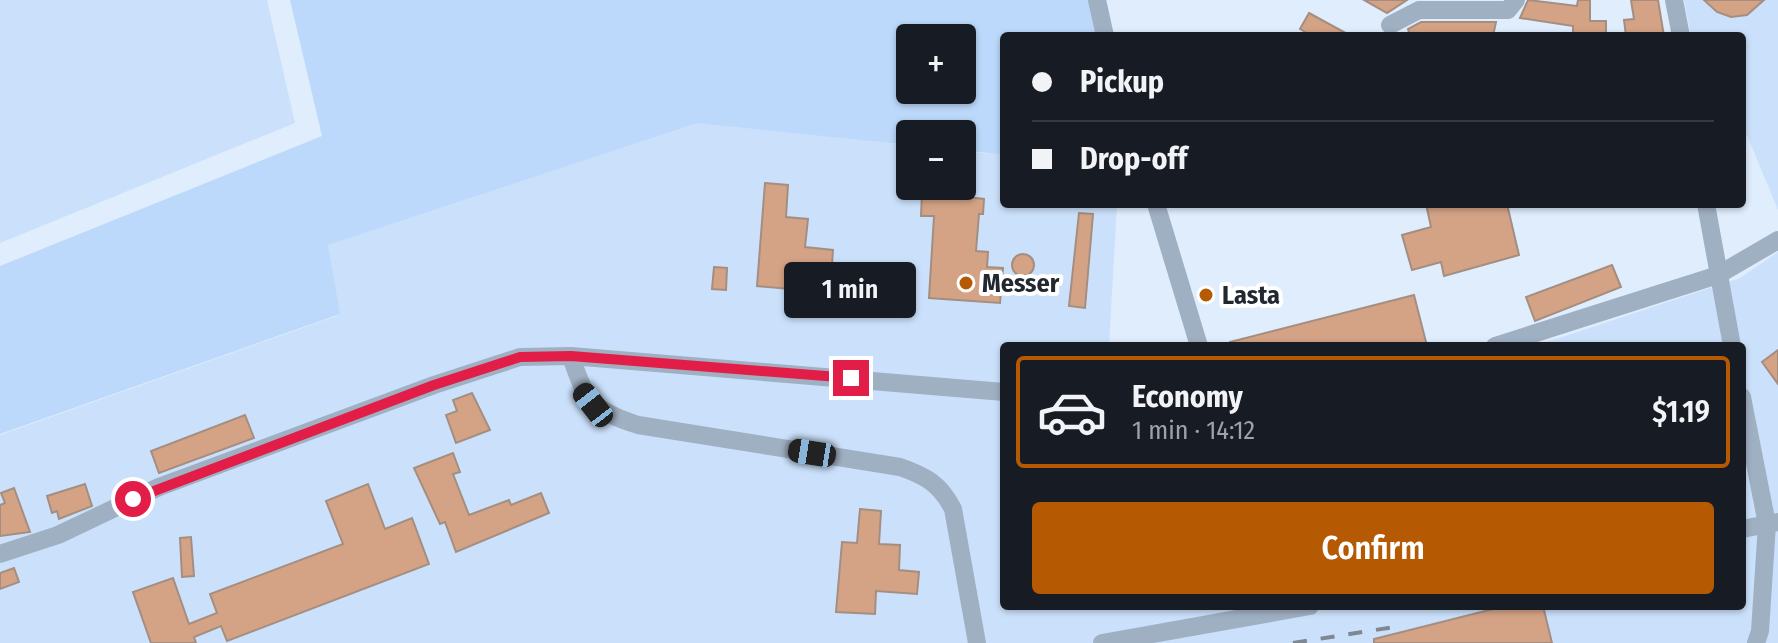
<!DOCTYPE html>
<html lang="en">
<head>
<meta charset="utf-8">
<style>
  body { margin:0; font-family:"Fira Sans Condensed",sans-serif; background:#242831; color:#f1f3f6; height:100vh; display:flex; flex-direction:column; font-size:30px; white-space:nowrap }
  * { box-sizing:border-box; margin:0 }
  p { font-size:26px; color:#9ea1a6 }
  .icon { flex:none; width:44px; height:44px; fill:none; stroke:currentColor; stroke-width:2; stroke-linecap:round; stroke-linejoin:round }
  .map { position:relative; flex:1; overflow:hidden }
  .panel { position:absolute; left:1000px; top:342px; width:746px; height:268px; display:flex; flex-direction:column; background:#171b24; border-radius:8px; box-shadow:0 2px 6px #0004 }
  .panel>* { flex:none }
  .top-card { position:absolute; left:1000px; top:32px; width:746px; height:176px; border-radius:8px; box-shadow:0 2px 6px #0004; display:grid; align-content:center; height:176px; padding:0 32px; background:#171b24 }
  .buttons { position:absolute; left:896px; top:24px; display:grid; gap:16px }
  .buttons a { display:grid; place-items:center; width:80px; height:80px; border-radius:8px; background:#171b24; box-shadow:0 2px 6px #0004; font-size:40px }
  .end { position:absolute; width:36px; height:36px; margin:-18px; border:10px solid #e11d48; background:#fff; box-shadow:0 0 0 4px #fff }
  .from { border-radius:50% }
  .bubble { position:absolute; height:56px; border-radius:8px; background:#171b24; box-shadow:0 2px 6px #0004; font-size:26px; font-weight:600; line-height:56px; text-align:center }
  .car { position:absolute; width:24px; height:48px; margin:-24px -12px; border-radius:10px; box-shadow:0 0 6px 2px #0007; background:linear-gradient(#222 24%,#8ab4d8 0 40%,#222 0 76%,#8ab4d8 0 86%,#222 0) }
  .top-card b { display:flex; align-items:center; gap:28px; height:76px; font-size:30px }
  .top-card b+b { border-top:2px solid #363941 }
  .top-card i { width:20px; height:20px; background:#f1f3f6 }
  ul { padding:14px 0 0; list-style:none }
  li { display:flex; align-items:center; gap:24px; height:112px; margin:0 16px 12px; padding:0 16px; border:4px solid transparent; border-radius:8px }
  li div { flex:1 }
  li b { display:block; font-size:30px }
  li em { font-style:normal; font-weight:600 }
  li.active { border-color:#b65903 }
  li>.icon { width:72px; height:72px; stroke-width:1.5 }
  .action { display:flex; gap:16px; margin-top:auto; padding:16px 32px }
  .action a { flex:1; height:92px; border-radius:8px; background:#b65903; color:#fff; font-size:32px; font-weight:600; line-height:92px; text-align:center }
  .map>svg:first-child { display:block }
</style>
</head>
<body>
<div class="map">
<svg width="1778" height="643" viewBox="0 0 1778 643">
  <rect width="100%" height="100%" fill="#dfedfd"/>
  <!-- built -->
  <g fill="#cbe1fb">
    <polygon points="0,0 267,0 295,123 0,243"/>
    <polygon points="1684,0 1778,0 1778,210 1747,135 1742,136 1742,36 1691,36"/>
    <polygon points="689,112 910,146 910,186 962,186 962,151 1004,155 1004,204 1117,204 1109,346 1004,346 1004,606 1742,606 1742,346 1535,346 1740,278 1778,252 1778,643 0,643 0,435 339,315 327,245"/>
  </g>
  <!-- green -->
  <path fill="#bcd9fb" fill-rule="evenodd" d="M290 0H1090L1096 36H1004V155L962 150V134H910V145L697 123 328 245 340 314 0 434V266L322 136ZM910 38H962V90H910Z"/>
  <!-- building -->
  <g fill="#d4a385" stroke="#a48e81" stroke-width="2">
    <polygon points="1364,0 1407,0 1387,13"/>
    <polygon points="1528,0 1577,6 1578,0 1590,0 1590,21 1606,21 1606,36 1573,36 1573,26 1520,18"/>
    <polygon points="1631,0 1658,0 1664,36 1626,36 1624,20 1634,19"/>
    <polygon points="1704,0 1764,0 1747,15 1731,17 1717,12"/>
    <polygon points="1309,13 1351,36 1312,36 1300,29"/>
    <polygon points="1421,22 1496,22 1493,36 1410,36 1408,29"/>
    <polygon points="765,183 788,185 786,217 808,219 805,247 833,250 832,265 804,263 801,290 757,286"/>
    <polygon points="922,192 984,199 983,214 979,214 976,251 988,252 987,267 1003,268 1000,303 929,298 934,216 921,216"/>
    <polygon points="1426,204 1507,204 1519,255 1444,276 1441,262 1412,270 1402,235 1431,227"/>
    <polygon points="1079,213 1093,214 1085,308 1069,306"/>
    <circle cx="1023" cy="265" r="11"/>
    <polygon points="1612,265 1621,287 1535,321 1526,297"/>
    <polygon points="714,267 727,268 726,290 712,289"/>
    <polygon points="1414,295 1427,346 1230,346 1230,342"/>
    <polygon points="1778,350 1778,384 1762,362"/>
    <polygon points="472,393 490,430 456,443 446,415 457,411 453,400"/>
    <polygon points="245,415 254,438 159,473 151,451"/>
    <polygon points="453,453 460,472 453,474 469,515 509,500 511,505 541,493 549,513 456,552 445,522 440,524 414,468"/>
    <polygon points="85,484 92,506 59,519 57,511 52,513 47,496"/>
    <polygon points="368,484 385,529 412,518 429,564 227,641 221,626 194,637 196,643 151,643 133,592 173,578 189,624 217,613 210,594 343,544 326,501"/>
    <polygon points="14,488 30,532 0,536 0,505 5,503 1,493"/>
    <polygon points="860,509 881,511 879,544 900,545 899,570 919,572 917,594 876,591 875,614 836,612 842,542 857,543"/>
    <polygon points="191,537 194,576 182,577 180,538"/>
    <polygon points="14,568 19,582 0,589 0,573"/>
    <polygon points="1505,606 1543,606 1552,643 1374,643 1374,639"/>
  </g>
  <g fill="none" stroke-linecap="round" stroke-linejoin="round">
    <!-- minor -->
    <g stroke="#a0b0c3" stroke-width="18">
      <polyline points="1097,0 1105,36"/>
      <polyline points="1674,0 1681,36"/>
      <polyline points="1390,25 1419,10 1508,10 1516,0"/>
      <polyline points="1156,204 1199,346"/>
      <polyline points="1706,204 1732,346"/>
      <polyline points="1495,346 1718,275 1778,240"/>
      <path d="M571 356C585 400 593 411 638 425L900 467C926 476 940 484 953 509L977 643"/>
      <polyline points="1742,397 1767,524 1760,631 1756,643"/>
      <polyline points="1742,529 1778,522"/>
      <polyline points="0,554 58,535 159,487 434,385 520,357 571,356 1004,392"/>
      <polyline points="1102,643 1310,606"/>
    </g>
    <!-- rail -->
    <polyline stroke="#7e8893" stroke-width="4" stroke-dasharray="14 14" stroke-linecap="butt" points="1293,643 1394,627"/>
  </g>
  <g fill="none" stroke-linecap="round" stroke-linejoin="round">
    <!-- route -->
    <polyline stroke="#e11d48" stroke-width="10" points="133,499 434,385 520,357 571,356 851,378"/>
  </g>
  <!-- markers -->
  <g fill="#b65903" stroke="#fff" stroke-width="3">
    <circle cx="966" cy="283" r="8"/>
    <circle cx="1206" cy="295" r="8"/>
  </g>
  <g text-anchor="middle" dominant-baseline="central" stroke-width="8" stroke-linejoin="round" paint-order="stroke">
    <!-- poi labels -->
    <g font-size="26" font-weight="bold" fill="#222830" stroke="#fff" text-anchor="start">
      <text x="982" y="283">Messer</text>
      <text x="1222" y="295">Lasta</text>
    </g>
  </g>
</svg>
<div class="buttons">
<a>+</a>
<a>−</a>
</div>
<i class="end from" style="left:133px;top:499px"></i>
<i class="end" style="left:851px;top:378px"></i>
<div class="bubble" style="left:784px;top:262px;width:132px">1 min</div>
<i class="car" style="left:593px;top:405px;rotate:322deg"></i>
<i class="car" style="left:812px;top:453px;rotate:279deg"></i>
<div class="top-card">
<b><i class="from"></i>Pickup</b>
<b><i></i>Drop-off</b>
</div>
<section class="panel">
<ul>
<li class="active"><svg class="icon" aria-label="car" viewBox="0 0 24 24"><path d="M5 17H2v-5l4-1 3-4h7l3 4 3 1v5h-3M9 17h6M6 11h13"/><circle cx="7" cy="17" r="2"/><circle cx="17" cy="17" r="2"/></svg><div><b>Economy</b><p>1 min · 14:12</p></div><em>$1.19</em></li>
</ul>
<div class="action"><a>Confirm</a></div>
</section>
</div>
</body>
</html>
